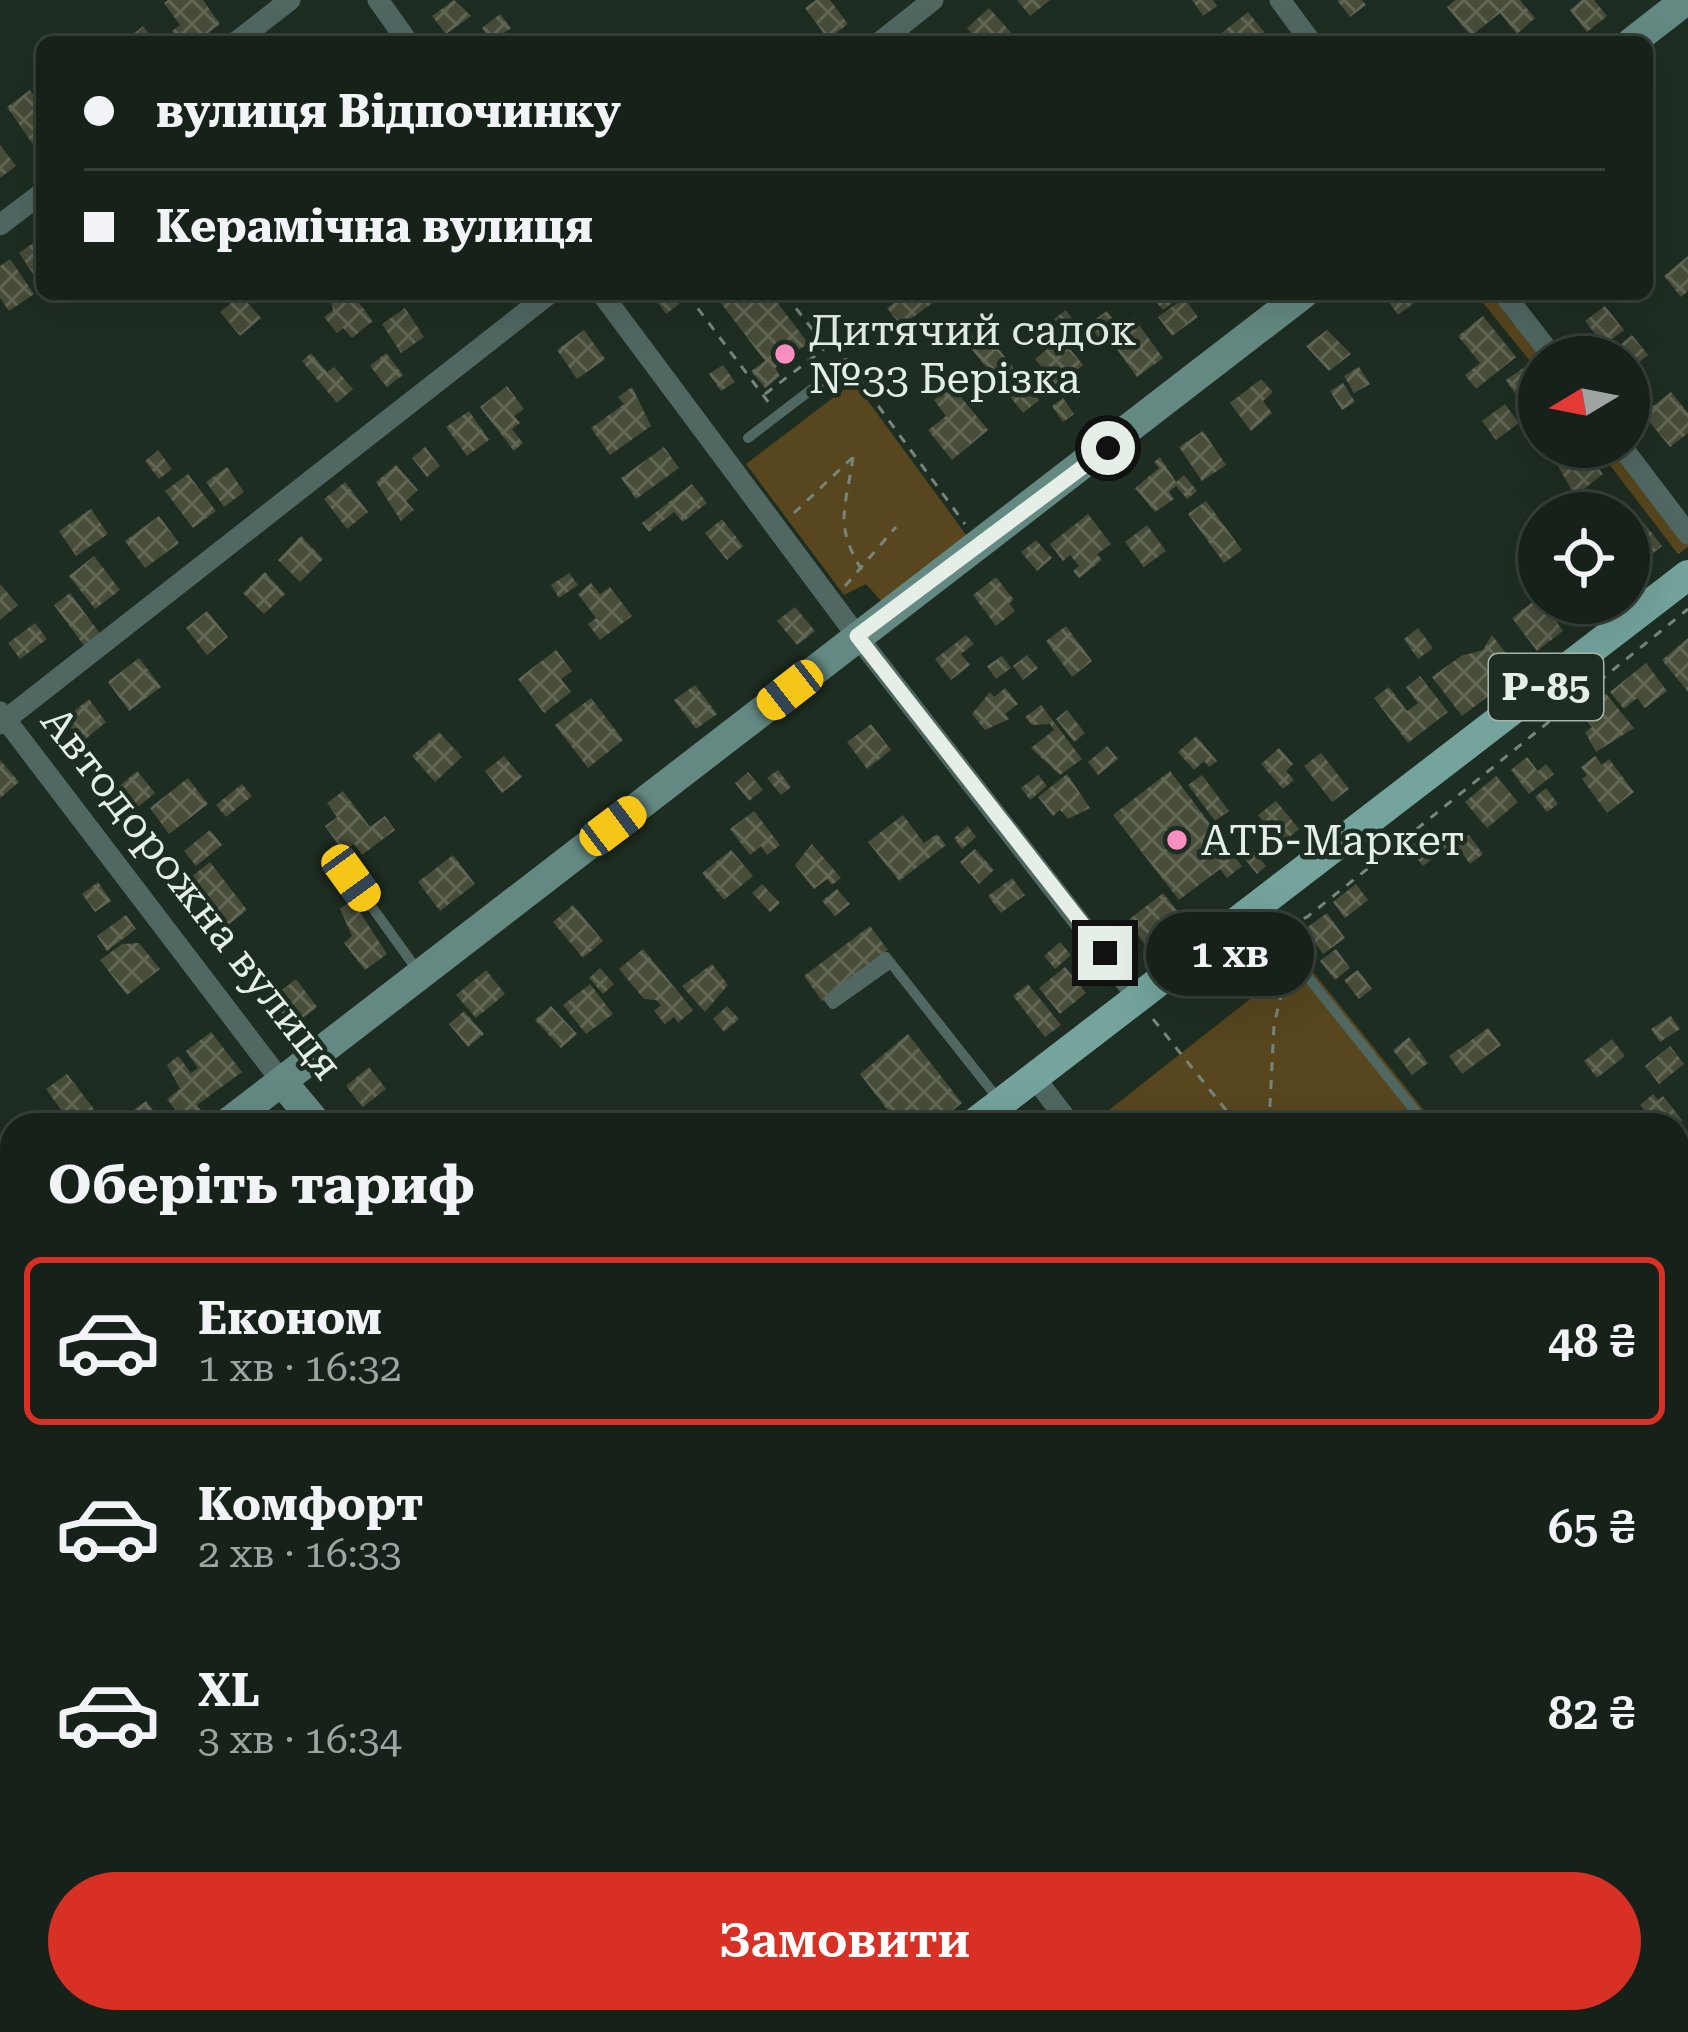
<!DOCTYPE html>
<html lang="uk">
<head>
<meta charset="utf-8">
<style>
  body { margin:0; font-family:"Roboto Serif",serif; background:#1f2a22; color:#f1f3f6; height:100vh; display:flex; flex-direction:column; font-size:45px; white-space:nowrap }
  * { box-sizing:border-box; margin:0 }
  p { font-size:39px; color:#9ea4a2 }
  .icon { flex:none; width:66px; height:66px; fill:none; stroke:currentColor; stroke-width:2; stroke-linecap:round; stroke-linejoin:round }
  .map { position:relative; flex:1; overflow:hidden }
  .sheet { position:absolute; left:0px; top:1113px; width:1689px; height:921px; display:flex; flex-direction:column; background:#162219; border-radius:36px 36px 0 0; box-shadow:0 12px 48px #0002,0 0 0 3px #353f38 }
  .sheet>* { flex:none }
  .top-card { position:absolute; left:36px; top:36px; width:1617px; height:264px; border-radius:18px; box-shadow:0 12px 48px #0002,0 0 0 3px #353f38; display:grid; align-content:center; height:264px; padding:0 48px; background:#162219 }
  .needle { width:78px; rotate:260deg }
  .tools { position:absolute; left:1518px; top:336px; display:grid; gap:24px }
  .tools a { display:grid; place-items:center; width:132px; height:132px; border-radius:50%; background:#162219; box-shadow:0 12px 48px #0002,0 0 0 3px #353f38; font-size:60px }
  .end { position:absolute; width:54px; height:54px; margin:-27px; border:15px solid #e5efe7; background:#111; box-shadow:0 0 0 6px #111 }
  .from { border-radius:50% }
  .bubble { position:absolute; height:84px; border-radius:42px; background:#162219; box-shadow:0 12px 48px #0002,0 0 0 3px #353f38; font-size:39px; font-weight:600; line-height:84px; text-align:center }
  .car { position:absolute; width:36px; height:72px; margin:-36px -18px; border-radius:15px; box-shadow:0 0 9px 3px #0007; background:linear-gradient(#f5c518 24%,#345 0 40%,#f5c518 0 76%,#345 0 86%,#f5c518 0) }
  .top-card b { display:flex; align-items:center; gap:42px; height:114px; font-size:45px }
  .top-card b+b { border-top:3px solid #353f38 }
  .top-card i { width:30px; height:30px; background:#f1f3f6 }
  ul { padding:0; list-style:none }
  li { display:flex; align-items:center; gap:36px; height:168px; margin:0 24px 18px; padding:0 24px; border:6px solid transparent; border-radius:18px }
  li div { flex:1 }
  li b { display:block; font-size:45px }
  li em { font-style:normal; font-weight:600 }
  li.on { border-color:#d93025 }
  li>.icon { width:108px; height:108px; stroke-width:1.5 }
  h2 { padding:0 48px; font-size:54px; line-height:144px }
  .action { display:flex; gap:24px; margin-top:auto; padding:24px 48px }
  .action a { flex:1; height:138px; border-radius:72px; background:#d93025; color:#fff; font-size:48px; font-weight:600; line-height:138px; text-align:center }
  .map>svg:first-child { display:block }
</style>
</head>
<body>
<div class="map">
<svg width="1688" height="2032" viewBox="0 0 1688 2032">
  <defs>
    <pattern id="grass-tufts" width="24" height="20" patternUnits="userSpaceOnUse" patternTransform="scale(3)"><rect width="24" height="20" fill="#57461e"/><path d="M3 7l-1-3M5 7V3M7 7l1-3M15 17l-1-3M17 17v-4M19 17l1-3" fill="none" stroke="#6f613f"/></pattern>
    <pattern id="forest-firs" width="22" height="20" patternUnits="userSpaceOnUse" patternTransform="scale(3)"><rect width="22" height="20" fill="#57461e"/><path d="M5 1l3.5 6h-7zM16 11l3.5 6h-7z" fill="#6f613f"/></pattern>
    <pattern id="building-cross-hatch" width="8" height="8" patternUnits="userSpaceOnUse" patternTransform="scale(3)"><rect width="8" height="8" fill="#484d3a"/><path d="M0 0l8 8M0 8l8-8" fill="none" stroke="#626756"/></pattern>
  </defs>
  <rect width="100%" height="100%" fill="#1e2d21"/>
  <!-- grass -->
  <g fill="url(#grass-tufts)">
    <polygon points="1476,294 1496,294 1546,357 1539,357 1539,372"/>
    <polygon points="1596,447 1616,447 1688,538 1688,547 1678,554"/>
  </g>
  <!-- forest -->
  <polygon fill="url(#forest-firs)" points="1688,1370 1688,1606 1677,1611 1677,1371"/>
  <!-- park -->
  <g fill="#57461e">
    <polygon points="854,382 967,536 882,602 866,584 844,595 746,464"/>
    <polygon points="1285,937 1436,1125 1090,1125 1283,973 1273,944"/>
  </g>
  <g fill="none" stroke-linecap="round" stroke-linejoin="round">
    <!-- stream -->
    <polyline stroke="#00171d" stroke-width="6" points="0,1891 5,1871"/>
    <!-- river -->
    <polyline stroke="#00171d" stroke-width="36" points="1677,1755 1688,1745"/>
  </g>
  <!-- building -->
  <g fill="url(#building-cross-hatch)">
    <polygon points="168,0 203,0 220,24 196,42 180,42 172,31 180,25 164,3"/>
    <polygon points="454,0 471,16 446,34 432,16"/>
    <polygon points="816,0 830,0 848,24 828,39 805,8"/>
    <polygon points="1017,0 1050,0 1030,16"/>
    <polygon points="1192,0 1213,0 1217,6 1203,16"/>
    <polygon points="1337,0 1362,0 1366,5 1350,17"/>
    <polygon points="1455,0 1520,0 1535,18 1517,34 1500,13 1471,36 1447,7"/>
    <polygon points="1582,0 1594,0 1607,16 1587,32 1570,10"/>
    <polygon points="989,8 1015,37 1010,42 979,42 967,28"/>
    <polygon points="1248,12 1264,32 1252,42 1224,42 1219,35"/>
    <polygon points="500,14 511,28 504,33 510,42 480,42 488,36 482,28"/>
    <polygon points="143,26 155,42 124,42"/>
    <polygon points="30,90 42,107 42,140 34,146 7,107"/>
    <polygon points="0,145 16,166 0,178"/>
    <polygon points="39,239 42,273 36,278 19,253"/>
    <polygon points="1688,256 1688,291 1681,297 1664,276"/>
    <polygon points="10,259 34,294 9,311 0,298 0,266"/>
    <polygon points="329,294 352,294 373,321 352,338 343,328 337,333 324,317 333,310"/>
    <polygon points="658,294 672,294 679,304 666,314 654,297"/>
    <polygon points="714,294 771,294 808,343 775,368 780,376 765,388 751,371 765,361"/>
    <polygon points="906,294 945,294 901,326 887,308"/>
    <polygon points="1156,294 1177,294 1179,298 1163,310 1152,297"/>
    <polygon points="1383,294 1426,294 1398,315"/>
    <polygon points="241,295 261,318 240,336 220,312"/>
    <polygon points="1184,298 1198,317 1172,336 1158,317"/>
    <polygon points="1605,306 1624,330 1604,345 1585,321"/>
    <polygon points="405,308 424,337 401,353 382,324"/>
    <polygon points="1066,310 1083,334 1071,343 1054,319"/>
    <polygon points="1107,311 1117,324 1134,318 1163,358 1137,377 1108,337 1111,329 1099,338 1088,324"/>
    <polygon points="1483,316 1516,357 1476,389 1465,375 1480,363 1458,336"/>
    <polygon points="982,328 1039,400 1023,413 965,341"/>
    <polygon points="584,330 605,359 577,379 557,350"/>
    <polygon points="1327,330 1351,354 1329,371 1306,346"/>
    <polygon points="1632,335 1648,355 1629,370 1629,357 1610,353"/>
    <polygon points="1061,338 1083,365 1057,386 1035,359"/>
    <polygon points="311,353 327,372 334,367 353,389 337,403 302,361"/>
    <polygon points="386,353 403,375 387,387 370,366"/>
    <polygon points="1529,364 1539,380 1539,405 1528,413 1506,380"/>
    <polygon points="723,365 735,382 721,391 709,374"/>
    <polygon points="1359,367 1370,384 1354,393 1344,376"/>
    <polygon points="1261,379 1273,392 1263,401 1272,413 1251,431 1230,403"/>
    <polygon points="1343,383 1355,402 1342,410 1330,391"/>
    <polygon points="507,386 524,409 514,416 520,423 512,429 523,443 514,451 480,407"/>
    <polygon points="952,386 988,430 952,460 928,430 946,416 934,400"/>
    <polygon points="632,387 651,426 610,455 591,428 624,404 618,397"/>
    <polygon points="1671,392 1688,413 1688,433 1670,447 1643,414"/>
    <polygon points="1063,398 1074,414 1063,422 1052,406"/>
    <polygon points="1505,404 1519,423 1496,440 1482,421"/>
    <polygon points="469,411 489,440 467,456 446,427"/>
    <polygon points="1203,431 1226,465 1202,481 1179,447"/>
    <polygon points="425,447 440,466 427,477 412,458"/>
    <polygon points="664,447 679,468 636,499 621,478"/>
    <polygon points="1583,447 1603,474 1575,496 1557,464 1565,452"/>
    <polygon points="158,450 172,469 159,479 145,461"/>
    <polygon points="1160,457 1176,482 1184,475 1197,491 1187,499 1176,486 1169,492 1174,499 1155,512 1135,488 1159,468 1154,462"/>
    <polygon points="396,465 418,490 406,501 414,510 401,521 376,482"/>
    <polygon points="227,467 244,492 224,507 206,482"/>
    <polygon points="188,474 216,511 193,528 165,491"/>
    <polygon points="345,482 368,512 347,529 324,499"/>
    <polygon points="692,484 707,503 683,522 674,512 649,532 642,523"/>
    <polygon points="1206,501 1242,550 1224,563 1188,514"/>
    <polygon points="91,509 108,534 76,556 59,531"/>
    <polygon points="1636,513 1662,546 1638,565 1629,553 1629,518"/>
    <polygon points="1088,514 1111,544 1097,554 1102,560 1079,578 1073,571 1079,566 1070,555 1063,561 1050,544"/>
    <polygon points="159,516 179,543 145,568 125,541"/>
    <polygon points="722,519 743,546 727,560 705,533"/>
    <polygon points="1147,525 1166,551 1144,567 1125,542"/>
    <polygon points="301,536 323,559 300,582 278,560"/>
    <polygon points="1036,540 1052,558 1037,571 1021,552"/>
    <polygon points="94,556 120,590 95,609 69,576"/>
    <polygon points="265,572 285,594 264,614 243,593"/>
    <polygon points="569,573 578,585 559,598 551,585"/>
    <polygon points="996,577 1014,600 1009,603 1015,611 996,626 973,595"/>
    <polygon points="591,583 600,594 610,587 632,616 600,640 588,624 596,618 578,594"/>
    <polygon points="0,584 18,605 0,620"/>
    <polygon points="70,593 101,635 85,647 54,605"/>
    <polygon points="1539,597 1563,631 1537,651 1512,618"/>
    <polygon points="795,607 815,631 797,645 777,621"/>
    <polygon points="207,611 228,637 207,655 186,628"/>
    <polygon points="35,623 47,639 20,659 8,643"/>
    <polygon points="1066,626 1092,661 1072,677 1046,641"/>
    <polygon points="1418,628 1433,648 1418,659 1404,639"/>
    <polygon points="966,635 974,644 961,654 970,665 951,680 935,659"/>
    <polygon points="1492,635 1520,672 1462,716 1432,677 1461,656 1483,650"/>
    <polygon points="1688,638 1688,692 1662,660"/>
    <polygon points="556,650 572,671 561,679 571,692 544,713 518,679"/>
    <polygon points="1027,655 1038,668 1023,680 1013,666"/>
    <polygon points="1002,656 1011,668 996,679 987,666"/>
    <polygon points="139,658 161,687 129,711 108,682"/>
    <polygon points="1646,663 1667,691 1645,708 1637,698 1624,709 1610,692"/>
    <polygon points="1420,676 1448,712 1408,743 1374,698 1389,687 1407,711 1418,703 1406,687"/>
    <polygon points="695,685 717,714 696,729 674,700"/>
    <polygon points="1005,688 1018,704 1005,714 1009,719 985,730 972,714 990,692 994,697"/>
    <polygon points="1606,694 1634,728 1596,752 1585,732 1592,727 1582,715"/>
    <polygon points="591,698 623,740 588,768 555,725"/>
    <polygon points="89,699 106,722 82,742 64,719"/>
    <polygon points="1041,705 1082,759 1060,775 1031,748 1054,730 1050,724 1032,725 1025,717"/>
    <polygon points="1067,710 1085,733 1074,742 1056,719"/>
    <polygon points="871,724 891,750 867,769 847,742"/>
    <polygon points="439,732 462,757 435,782 412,756"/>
    <polygon points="1196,736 1217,761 1209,767 1204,761 1194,770 1178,752"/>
    <polygon points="1107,746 1118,759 1098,775 1088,762"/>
    <polygon points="1279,748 1293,764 1286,771 1294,780 1283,789 1261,764"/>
    <polygon points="1321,753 1349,789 1332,802 1304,766"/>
    <polygon points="504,756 522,777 502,793 485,771"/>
    <polygon points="1595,756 1602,765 1609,759 1634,792 1607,813 1582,779 1587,775 1581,767"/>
    <polygon points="1527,757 1538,771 1546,764 1554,774 1529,794 1511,770"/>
    <polygon points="0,760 19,782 0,798"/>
    <polygon points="778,770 791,787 781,795 767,778"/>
    <polygon points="137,771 155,793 133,811 115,790"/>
    <polygon points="1170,771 1242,866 1227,878 1220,869 1179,900 1113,815"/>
    <polygon points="748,772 763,790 749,801 735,783"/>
    <polygon points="1067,774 1090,808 1068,819 1060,810 1053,816 1038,797"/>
    <polygon points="1038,775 1047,786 1030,800 1021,788"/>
    <polygon points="1202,775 1229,811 1215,821 1188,785"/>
    <polygon points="1496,776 1518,802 1487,828 1465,802"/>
    <polygon points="188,778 208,804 169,834 150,808"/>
    <polygon points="242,784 252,796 226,817 216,805"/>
    <polygon points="1546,788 1558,804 1547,812 1535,797"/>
    <polygon points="343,791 370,827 385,816 395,830 362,855 354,844 347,849 356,861 342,872 329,854 339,846 325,826 337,817 327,803"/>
    <polygon points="1276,801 1299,829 1281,844 1258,815"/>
    <polygon points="754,811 780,845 767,855 761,846 750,855 730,829"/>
    <polygon points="903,815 924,843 937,834 946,845 899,881 868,842"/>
    <polygon points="968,826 976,837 962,849 954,838"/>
    <polygon points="1433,829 1448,847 1423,866 1409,848"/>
    <polygon points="210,830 222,845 196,866 184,851"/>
    <polygon points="1469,835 1483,854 1470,864 1456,845"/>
    <polygon points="812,844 841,878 832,885 827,879 814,889 795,865"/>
    <polygon points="1247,844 1266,866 1257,874 1239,852"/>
    <polygon points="975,849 994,870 979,884 960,862"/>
    <polygon points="731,850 753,876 724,900 702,873"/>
    <polygon points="453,855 475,884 440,911 418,882"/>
    <polygon points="210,862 247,910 223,929 186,881"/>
    <polygon points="1012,878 1025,895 1001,913 988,896"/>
    <polygon points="98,882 111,901 95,912 82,894"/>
    <polygon points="762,884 780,903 770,912 752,893"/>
    <polygon points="1356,884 1368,900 1345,918 1333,902"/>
    <polygon points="837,889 850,904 835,916 822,901"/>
    <polygon points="1163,893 1184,919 1148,948 1127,921"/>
    <polygon points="352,900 387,954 365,970 344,943 352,936 340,909"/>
    <polygon points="573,905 603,941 583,958 553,922"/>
    <polygon points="1327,913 1345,938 1323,954 1305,929"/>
    <polygon points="126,915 136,929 107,951 97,936"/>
    <polygon points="870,926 888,950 822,1001 804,976"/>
    <polygon points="1060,942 1071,955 1055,969 1044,956"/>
    <polygon points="139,943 160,969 127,995 100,960 122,944"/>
    <polygon points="643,949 693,1010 678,1023 674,1017 665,1024 654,1011 661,1005 656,1000 644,999 619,969"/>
    <polygon points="1336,949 1350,968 1335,980 1320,961"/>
    <polygon points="712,964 728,985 705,1012 682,986"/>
    <polygon points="1065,967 1086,993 1060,1014 1039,988"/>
    <polygon points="600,968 614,984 603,994 589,978"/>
    <polygon points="486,970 505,994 476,1018 456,995"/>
    <polygon points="1358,970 1372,989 1359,999 1344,980"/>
    <polygon points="296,979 317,1007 292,1026 271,999"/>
    <polygon points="590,984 613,1014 586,1034 563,1005"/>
    <polygon points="1028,984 1061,1025 1045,1037 1013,996"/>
    <polygon points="551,1006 577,1034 561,1048 535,1020"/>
    <polygon points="727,1006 739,1019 724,1032 713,1019"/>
    <polygon points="464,1011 484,1034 468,1047 449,1024"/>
    <polygon points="1671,1016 1680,1029 1660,1042 1651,1029"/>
    <polygon points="1488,1028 1501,1045 1462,1074 1449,1056"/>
    <polygon points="211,1032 242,1072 197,1105 202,1111 186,1124 167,1099 180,1089 167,1065 178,1056 191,1073 198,1068 186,1051"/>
    <polygon points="908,1034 962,1103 934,1125 907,1125 897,1112 892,1116 860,1074"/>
    <polygon points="1409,1037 1428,1063 1412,1075 1393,1050"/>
    <polygon points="1612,1039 1625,1056 1597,1078 1584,1061"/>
    <polygon points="1670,1046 1684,1064 1659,1084 1645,1066"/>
    <polygon points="369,1067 386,1089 363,1107 346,1086"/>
    <polygon points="67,1074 94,1109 72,1125 46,1089"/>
    <polygon points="1653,1094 1658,1100 1663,1096 1683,1121 1634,1125 1631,1121 1644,1110 1640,1105"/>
    <polygon points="146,1101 165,1125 129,1125 124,1117"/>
    <polygon points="432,1110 443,1125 411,1125"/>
    <polygon points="0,1157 12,1159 12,1201 7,1204 0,1193"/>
    <polygon points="1688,1207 1688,1244 1677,1229 1677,1216"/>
    <polygon points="12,1411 12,1444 0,1429 0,1420"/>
    <polygon points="1677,1894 1688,1906 1688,1951 1680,1958"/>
    <polygon points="531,2022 564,2022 552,2032 526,2032"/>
    <polygon points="682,2022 716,2022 721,2029 689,2032"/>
  </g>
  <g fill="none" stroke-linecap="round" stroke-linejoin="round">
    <!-- path -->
    <g stroke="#78857b" stroke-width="3" stroke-dasharray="9 9" stroke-linecap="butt">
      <polyline points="687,294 769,403"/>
      <polyline points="785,294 826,347 831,343 837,350"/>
      <polyline points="857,377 965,524"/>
      <polyline points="765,394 824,349"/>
      <path d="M853 457C846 509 833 524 863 572"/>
      <polyline points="794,513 852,458"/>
      <polyline points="845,586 896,527"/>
      <polyline points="1287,925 1307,917 1386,854 1688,609"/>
      <polyline points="1153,1019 1238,1125"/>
      <polyline points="1032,1112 1041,1125"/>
      <polyline points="1269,1125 1274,1025 1286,975"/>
      <polyline points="1677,1676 1688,1666"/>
      <polyline points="1500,2022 1503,2032"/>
    </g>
    <!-- lane -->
    <g stroke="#506762" stroke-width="10">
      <polyline points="899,27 910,42"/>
      <polyline points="748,438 846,363"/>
      <polyline points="351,878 418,971"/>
      <polyline points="1258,906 1271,931 1424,1122"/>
      <polyline points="891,963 833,1004 829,999 886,957 999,1100"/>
      <polyline points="1677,1286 1688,1287"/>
      <polyline points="0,1456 12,1471"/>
    </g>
    <!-- street -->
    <g stroke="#506762" stroke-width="21">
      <polyline points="378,0 408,42"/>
      <polyline points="1280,0 1311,42"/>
      <polyline points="236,42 290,0"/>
      <polyline points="880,42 933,0"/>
      <polyline points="0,225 42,193"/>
      <polyline points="602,294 857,636 1139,999"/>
      <polyline points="1504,294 1553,357"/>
      <polyline points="1622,447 1688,534"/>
      <polyline points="0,712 282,1082"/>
      <polyline points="0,724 549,294"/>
      <polyline points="1034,1077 1071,1125"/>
      <polyline points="1677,1160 1688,1152"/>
    </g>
    <!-- secondary -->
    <g stroke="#648983" stroke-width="30">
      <polyline points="1632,42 1686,0"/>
      <polyline points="282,1082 318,1125"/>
      <polyline points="225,1125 1303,294"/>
      <polyline points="0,1297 12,1288"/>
      <polyline points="0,1854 12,1855"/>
    </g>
    <!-- primary -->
    <g stroke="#74a49c" stroke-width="30">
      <polyline points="972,1125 1688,575"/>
      <polyline points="1279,2022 1290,2032"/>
    </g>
  </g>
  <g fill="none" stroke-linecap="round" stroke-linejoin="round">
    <!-- route -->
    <polyline stroke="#e5efe7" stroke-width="15" points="1105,953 857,636 1108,448"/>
  </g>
  <!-- markers -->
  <g fill="#fc8fc2" stroke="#1e2d21" stroke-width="4.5">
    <circle cx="785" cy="354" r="12"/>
    <circle cx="1177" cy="840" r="12"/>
  </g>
  <g text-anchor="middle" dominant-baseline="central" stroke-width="9" stroke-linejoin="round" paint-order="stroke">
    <!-- shield labels -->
    <rect fill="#1e2d21" stroke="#a9b5ac" stroke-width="3" x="1489" y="654" width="114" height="66" rx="9"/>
    <g font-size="39" font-weight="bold" fill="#e5efe7">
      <text x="1546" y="687">Р-85</text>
    </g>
    <!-- poi labels -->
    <g font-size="42" fill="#e5efe7" stroke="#1e2d21" text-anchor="start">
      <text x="809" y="330">Дитячий садок<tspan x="809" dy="48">№33 Берізка</tspan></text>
      <text x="1201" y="840">АТБ-Маркет</text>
    </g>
    <!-- street labels -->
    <g font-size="42" fill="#e5efe7" stroke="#1e2d21">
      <text transform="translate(192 893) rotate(52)">Автодорожна вулиця</text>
    </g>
  </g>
</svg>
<div class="tools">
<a><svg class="needle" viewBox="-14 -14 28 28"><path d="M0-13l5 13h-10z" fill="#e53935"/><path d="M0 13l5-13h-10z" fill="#9ea4a2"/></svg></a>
<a><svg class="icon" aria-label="locate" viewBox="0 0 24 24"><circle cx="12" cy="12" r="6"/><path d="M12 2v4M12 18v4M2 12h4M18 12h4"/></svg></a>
</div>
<i class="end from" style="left:1108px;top:448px"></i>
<i class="end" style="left:1105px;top:953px"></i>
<div class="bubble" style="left:1146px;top:912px;width:168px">1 хв</div>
<i class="car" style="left:790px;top:690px;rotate:232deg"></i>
<i class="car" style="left:613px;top:826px;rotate:53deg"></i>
<i class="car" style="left:351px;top:878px;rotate:144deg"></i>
<div class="top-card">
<b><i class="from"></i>вулиця Відпочинку</b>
<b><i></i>Керамічна вулиця</b>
</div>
<section class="sheet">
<h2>Оберіть тариф</h2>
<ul>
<li class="on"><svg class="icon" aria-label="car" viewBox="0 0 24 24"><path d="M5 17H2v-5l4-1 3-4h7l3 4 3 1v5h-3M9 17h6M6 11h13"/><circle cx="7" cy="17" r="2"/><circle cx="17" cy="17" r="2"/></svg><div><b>Економ</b><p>1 хв · 16:32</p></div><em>48 ₴</em></li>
<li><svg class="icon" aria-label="car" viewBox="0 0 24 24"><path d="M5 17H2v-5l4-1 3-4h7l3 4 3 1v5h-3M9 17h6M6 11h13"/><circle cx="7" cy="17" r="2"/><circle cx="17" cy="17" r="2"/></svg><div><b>Комфорт</b><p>2 хв · 16:33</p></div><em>65 ₴</em></li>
<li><svg class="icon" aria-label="car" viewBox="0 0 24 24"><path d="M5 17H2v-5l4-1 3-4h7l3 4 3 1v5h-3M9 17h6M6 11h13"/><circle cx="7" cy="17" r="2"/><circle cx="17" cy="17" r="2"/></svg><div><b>XL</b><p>3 хв · 16:34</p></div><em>82 ₴</em></li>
</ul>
<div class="action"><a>Замовити</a></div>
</section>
</div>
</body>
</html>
